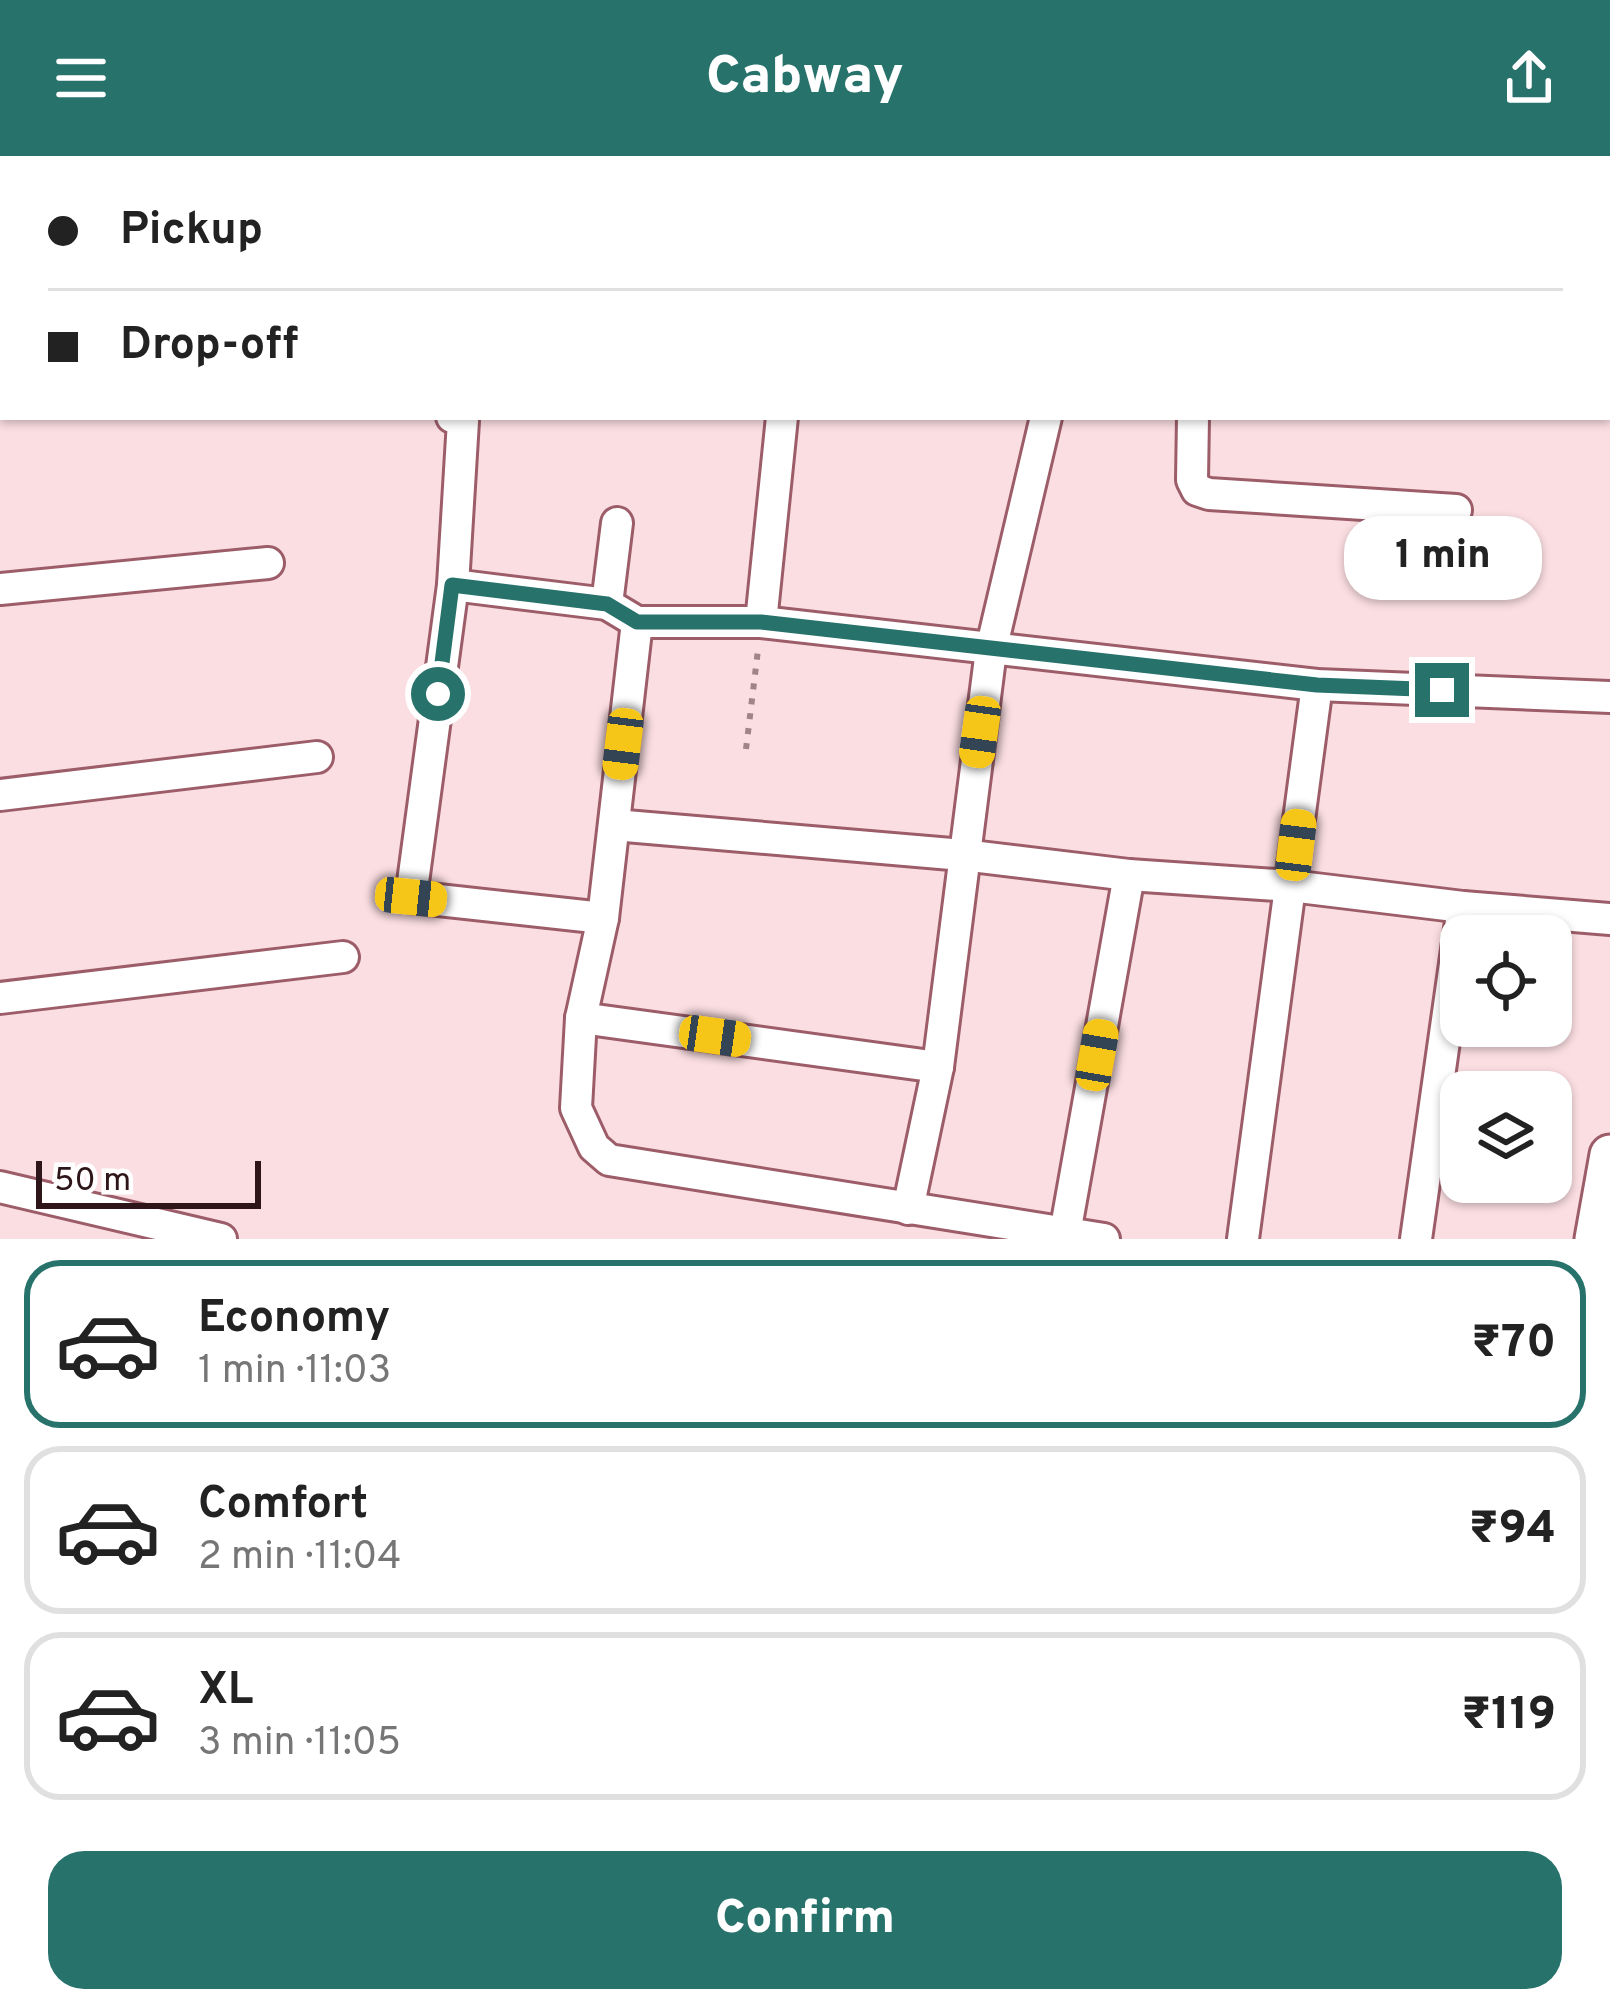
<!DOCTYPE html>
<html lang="en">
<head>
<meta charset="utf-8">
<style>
  body { margin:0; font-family:Overpass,sans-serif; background:#f2f2f2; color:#222; height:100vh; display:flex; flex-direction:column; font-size:45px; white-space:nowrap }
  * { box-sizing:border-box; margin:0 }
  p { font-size:39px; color:#767676 }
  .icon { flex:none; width:66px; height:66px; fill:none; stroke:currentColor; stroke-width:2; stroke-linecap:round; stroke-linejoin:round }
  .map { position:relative; height:1083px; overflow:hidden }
  .details { display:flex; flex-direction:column; background:#fff; flex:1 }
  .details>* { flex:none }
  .guide { position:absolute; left:0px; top:0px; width:1611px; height:264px; box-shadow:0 3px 9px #0004; display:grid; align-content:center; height:264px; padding:0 48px; background:#fff }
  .tools { position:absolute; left:1440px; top:759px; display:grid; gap:24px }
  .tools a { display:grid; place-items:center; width:132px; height:132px; border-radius:24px; background:#fff; box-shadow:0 3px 9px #0004; font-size:60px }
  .scale { position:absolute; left:36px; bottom:30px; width:225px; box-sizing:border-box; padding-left:12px; border:6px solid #2e151a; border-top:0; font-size:33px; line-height:42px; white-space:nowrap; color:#2e151a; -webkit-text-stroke:9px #fff; paint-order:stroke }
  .end { position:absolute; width:54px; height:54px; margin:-27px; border:15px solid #28726c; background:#fff; box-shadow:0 0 0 6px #fff }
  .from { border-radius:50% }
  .bubble { position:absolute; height:84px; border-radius:36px; background:#fff; box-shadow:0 3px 9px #0004; font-size:39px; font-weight:800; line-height:84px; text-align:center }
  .car { position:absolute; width:36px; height:72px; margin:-36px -18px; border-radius:15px; box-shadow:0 0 9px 3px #0007; background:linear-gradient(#f5c518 24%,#345 0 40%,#f5c518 0 76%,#345 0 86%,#f5c518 0) }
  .guide b { display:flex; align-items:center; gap:42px; height:114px; font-size:45px }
  .guide b+b { border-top:3px solid #e0e0e0 }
  .guide i { width:30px; height:30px; background:#222 }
  ul { padding:21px 0 0; list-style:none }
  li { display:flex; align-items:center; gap:36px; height:168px; margin:0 24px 18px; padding:0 24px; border:6px solid #e0e0e0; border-radius:36px }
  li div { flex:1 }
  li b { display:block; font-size:45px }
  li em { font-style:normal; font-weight:800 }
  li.current { border-color:#28726c }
  li>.icon { width:108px; height:108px; stroke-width:1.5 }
  .button { display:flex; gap:24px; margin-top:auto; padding:24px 48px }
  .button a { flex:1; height:138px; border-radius:36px; background:#28726c; color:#fff; font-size:48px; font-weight:800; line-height:138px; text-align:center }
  header { display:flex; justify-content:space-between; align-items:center; height:156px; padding:0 48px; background:#28726c; color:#fff; font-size:54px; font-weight:800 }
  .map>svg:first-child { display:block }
</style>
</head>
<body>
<header><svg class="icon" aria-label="menu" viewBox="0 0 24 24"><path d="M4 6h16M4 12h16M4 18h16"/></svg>Cabway<svg class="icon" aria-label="share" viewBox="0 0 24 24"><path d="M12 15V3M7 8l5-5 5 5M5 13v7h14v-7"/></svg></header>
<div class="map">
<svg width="1610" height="1083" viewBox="0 0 1610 1083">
  <rect width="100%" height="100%" fill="#fbdee2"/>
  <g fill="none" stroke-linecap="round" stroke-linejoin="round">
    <defs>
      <g id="minor">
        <polyline points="1065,0 1065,3"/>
        <polyline points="117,3 132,0"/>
        <polyline points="313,3 313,0"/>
        <polyline points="1239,3 1239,0"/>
        <polyline points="0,26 3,26"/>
        <polyline points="1608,140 1610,140"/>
        <polyline points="0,155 3,155"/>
        <polyline points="452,261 463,265 453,429 411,741 603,762 581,862 576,952 594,991 609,1004 1104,1083"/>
        <polyline points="1193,261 1192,324 1197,334 1209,338 1456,354"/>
        <polyline points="453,429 607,448 637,466 761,466 1317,529 1610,541"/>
        <polyline points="0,433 268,407"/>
        <polyline points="607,448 617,367"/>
        <polyline points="761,466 782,261"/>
        <polyline points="0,639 317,601"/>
        <polyline points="614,669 963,699 1129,719 1291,730 1463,751 1610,763"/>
        <polyline points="603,762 637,466"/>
        <polyline points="0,842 343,801"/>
        <polyline points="581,862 938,911"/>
        <polyline points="0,1031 221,1083"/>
        <polyline points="908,1053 938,911 991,494 1046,261"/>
        <polyline points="1064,1083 1129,719"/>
        <polyline points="1243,1083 1317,529"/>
        <polyline points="1416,1083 1463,751"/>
      </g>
      <polyline id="major" points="1595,1083 1610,999"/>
    </defs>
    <!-- minor casing -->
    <use href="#minor" stroke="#9c5d69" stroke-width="36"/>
    <!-- major casing -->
    <use href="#major" stroke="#9c5d69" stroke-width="45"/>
    <!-- path -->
    <polyline stroke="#a08489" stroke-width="6" stroke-dasharray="6 9" stroke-linecap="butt" points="746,593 758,494"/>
    <!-- minor -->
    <use href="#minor" stroke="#fff" stroke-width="30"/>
    <!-- major -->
    <use href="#major" stroke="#fff" stroke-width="39"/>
  </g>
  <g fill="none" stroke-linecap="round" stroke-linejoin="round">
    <!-- route -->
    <polyline stroke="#28726c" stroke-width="15" points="438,538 452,429 607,448 637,466 761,466 1317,529 1442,534"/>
  </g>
</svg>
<div class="tools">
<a><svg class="icon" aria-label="locate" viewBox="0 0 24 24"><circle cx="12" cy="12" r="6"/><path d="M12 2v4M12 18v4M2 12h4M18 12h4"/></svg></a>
<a><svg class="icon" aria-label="layers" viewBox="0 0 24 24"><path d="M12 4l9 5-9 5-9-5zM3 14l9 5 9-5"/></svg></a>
</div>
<div class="scale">50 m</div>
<i class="end from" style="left:438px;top:538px"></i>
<i class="end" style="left:1442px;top:534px"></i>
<div class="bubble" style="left:1344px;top:360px;width:198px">1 min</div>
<i class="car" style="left:980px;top:576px;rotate:188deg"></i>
<i class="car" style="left:623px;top:588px;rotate:187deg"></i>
<i class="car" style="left:1296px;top:689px;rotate:7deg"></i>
<i class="car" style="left:411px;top:741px;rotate:96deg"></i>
<i class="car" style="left:715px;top:880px;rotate:98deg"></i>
<i class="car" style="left:1097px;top:899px;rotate:10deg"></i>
<div class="guide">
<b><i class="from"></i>Pickup</b>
<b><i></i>Drop-off</b>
</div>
</div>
<section class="details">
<ul>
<li class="current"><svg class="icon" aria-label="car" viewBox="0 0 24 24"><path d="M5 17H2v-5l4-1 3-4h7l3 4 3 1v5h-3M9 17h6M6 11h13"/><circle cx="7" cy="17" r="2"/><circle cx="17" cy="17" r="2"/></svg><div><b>Economy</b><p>1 min · 11:03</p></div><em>₹70</em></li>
<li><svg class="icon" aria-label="car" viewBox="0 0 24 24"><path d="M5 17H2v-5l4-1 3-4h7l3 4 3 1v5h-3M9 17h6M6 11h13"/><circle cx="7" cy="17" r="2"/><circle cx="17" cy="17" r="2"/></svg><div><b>Comfort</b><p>2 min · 11:04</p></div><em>₹94</em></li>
<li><svg class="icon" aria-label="car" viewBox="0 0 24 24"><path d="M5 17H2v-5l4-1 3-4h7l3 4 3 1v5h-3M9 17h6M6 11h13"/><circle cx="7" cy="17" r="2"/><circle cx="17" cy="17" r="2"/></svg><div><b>XL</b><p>3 min · 11:05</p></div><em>₹119</em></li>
</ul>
<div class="button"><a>Confirm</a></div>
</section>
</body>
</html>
